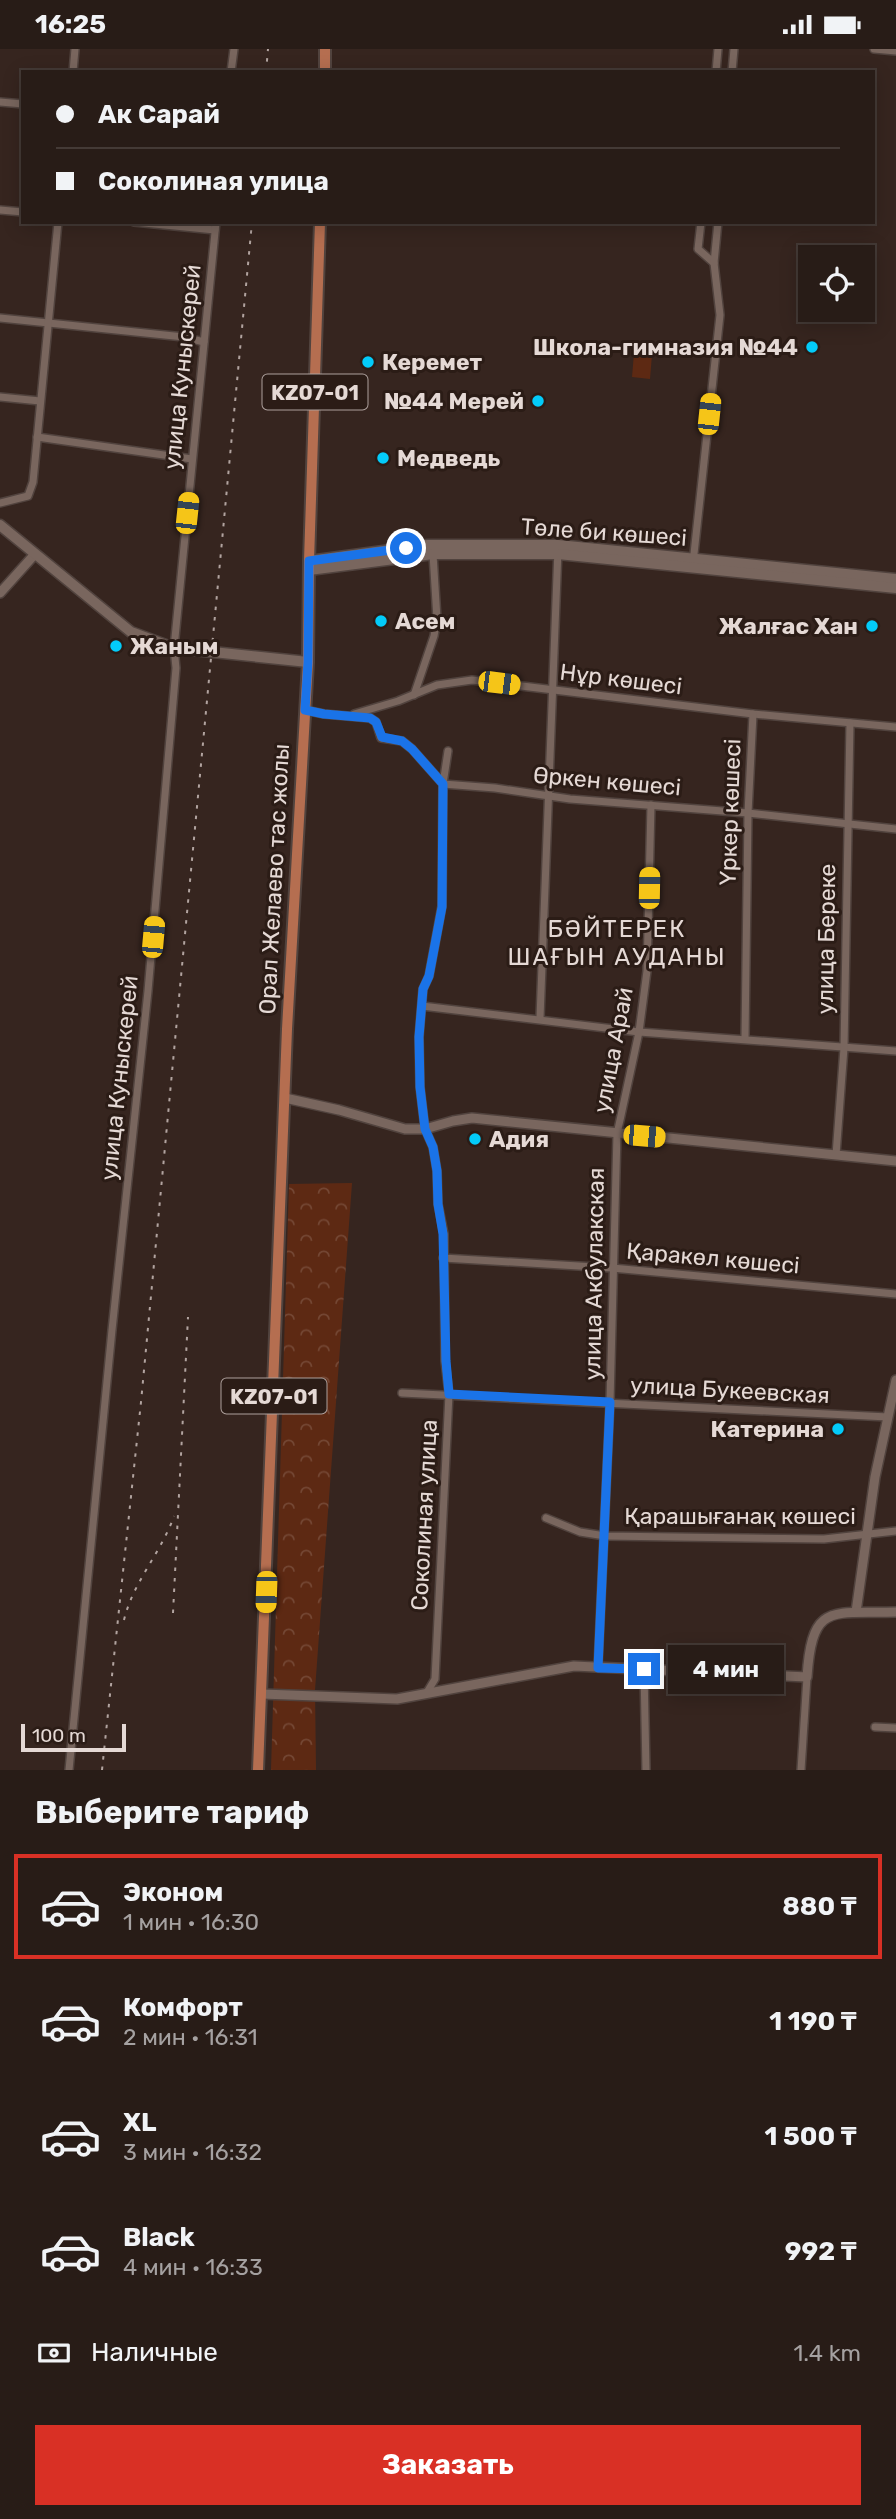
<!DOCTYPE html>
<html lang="ru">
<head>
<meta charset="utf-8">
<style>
  body { margin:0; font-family:Rubik,sans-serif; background:#302520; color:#f1f3f6; height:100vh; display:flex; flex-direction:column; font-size:26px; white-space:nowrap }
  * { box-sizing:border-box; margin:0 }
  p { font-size:23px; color:#a5a1a1 }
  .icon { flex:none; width:38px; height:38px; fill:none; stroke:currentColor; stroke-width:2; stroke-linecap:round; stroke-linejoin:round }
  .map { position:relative; height:1721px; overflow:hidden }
  .side { display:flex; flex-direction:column; background:#281c17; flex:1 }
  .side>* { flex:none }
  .guide { position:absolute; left:21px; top:21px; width:854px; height:154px; border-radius:0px; box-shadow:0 4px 18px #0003,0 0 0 2px #443a36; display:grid; align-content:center; height:154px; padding:0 35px; background:#281c17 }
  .tools { position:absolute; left:798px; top:196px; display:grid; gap:14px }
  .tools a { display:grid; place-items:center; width:77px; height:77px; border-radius:0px; background:#281c17; box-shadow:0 4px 18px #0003,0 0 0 2px #443a36; font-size:35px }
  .scale { position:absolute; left:21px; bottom:18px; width:105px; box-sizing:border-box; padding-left:7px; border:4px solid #e5d9d5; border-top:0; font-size:19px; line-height:24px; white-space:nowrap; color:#e5d9d5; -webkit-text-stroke:5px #2b1c16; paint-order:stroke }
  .end { position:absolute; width:32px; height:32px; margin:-16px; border:9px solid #1a73e8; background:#fff; box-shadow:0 0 0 4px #fff }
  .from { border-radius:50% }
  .bubble { position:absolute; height:49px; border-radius:0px; background:#281c17; box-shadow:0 4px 18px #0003,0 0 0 2px #443a36; font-size:23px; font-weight:700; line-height:49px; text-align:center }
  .car { position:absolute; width:21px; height:42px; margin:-21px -10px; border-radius:9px; box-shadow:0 0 5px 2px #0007; background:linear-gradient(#f5c518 24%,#345 0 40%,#f5c518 0 76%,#345 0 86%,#f5c518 0) }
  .guide b { display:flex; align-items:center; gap:24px; height:66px; font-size:26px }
  .guide b+b { border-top:2px solid #443a36 }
  .guide i { width:18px; height:18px; background:#f1f3f6 }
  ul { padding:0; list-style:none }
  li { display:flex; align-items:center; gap:21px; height:105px; margin:0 14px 10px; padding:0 21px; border:4px solid transparent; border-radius:0px }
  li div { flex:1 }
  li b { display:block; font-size:26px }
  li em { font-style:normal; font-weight:700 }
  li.active { border-color:#d93025 }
  li>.icon { width:63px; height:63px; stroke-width:1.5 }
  h2 { padding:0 35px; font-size:32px; line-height:84px }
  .pay { display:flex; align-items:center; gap:18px; height:77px; padding:0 35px; font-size:26px }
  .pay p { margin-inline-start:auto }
  .action { display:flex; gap:14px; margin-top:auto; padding:14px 35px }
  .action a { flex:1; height:80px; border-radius:0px; background:#d93025; color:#fff; font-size:28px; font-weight:700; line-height:80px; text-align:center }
  .status { display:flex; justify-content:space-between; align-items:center; height:49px; padding:0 35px; background:#281c17; direction:ltr }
  .status svg { height:19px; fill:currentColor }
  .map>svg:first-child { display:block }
</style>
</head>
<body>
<div class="status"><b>16:25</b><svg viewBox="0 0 49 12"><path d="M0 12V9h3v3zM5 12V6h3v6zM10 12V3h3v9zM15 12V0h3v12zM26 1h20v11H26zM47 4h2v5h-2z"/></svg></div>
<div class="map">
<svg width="896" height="1721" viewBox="0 0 896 1721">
  <defs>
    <pattern id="forest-crowns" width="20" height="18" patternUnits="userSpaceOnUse" patternTransform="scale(1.75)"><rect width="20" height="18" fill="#5d2913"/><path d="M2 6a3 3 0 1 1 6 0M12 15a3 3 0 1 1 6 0" fill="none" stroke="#744734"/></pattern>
  </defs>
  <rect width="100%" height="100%" fill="#36251f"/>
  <!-- forest -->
  <polygon fill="url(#forest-crowns)" points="352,1134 315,1641 316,1721 271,1721 289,1135"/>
  <!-- pitch -->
  <polygon fill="#5d2913" points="635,292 653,294 650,330 632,328"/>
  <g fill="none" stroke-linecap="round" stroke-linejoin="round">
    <defs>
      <g id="minor">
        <polyline points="874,0 896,2"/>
        <polyline points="73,23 75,0"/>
        <polyline points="231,23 234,0"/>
        <polyline points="716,23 718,0"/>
        <polyline points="732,23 734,0"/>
        <polyline points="0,53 23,55"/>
        <polyline points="0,161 23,163"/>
        <polyline points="134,173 215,181"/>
        <polyline points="701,173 698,200 714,214"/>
        <polyline points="0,269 184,288 204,293"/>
        <polyline points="0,348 40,352"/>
        <polyline points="37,388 192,410"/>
        <polyline points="0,454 28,447 33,433 58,173"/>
        <polyline points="693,514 720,266 714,214 718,173"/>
        <polyline points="414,646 434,587 437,570 433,505"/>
        <polyline points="305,661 324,665 370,669 376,673 381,689 402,692 412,700 443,735 495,739 570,750 748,764 896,780"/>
        <polyline points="354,665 398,652 437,636 472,631 753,665 896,678"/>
        <polyline points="422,957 639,983 896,1002"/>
        <polyline points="540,969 558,500"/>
        <polyline points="745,989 748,764 753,665"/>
        <polyline points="836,1106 844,999 850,674"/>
        <polyline points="443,1209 612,1219 896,1245"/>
        <polyline points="402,1344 888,1368"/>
        <polyline points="546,1469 580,1483 605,1487 824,1490 896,1482"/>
        <polyline points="598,1618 610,1353 617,1085 639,983 647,922 651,756"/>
        <polyline points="644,1621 646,1721"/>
        <polyline points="426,1645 435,1630 449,1345 445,1312 444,1185 438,1155 437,1122 433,1098 425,1080 420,1038 419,988 423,940 429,927 442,857 443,735 448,702"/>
        <polyline points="875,1678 896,1679"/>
        <polyline points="69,1721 112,1281 148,942 176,619 174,599 216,173"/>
        <polyline points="801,1721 807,1628"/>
      </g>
      <g id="tertiary">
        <polyline points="0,544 35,505"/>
        <polyline points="285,1049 339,1061 405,1080 425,1080 453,1072 472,1069 896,1112"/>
        <polyline points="856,1563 875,1428 896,1331"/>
        <path d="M262 1645 397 1650 574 1617 807 1628C812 1552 832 1565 896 1563"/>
      </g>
      <g id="secondary">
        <polyline points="0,476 131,583 174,599 308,613"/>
        <polyline points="309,512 428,496 558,496 896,530"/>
        <polyline points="309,521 433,505 558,505 896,539"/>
      </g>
      <g id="primary">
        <polyline points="325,23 325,0"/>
        <polyline points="258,1721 287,980 308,613 309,512 320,173"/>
      </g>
    </defs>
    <!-- minor casing -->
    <use href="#minor" stroke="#51433e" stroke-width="10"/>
    <!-- tertiary casing -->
    <use href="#tertiary" stroke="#51433e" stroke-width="12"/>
    <!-- secondary casing -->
    <use href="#secondary" stroke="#51433e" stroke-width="13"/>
    <!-- primary casing -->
    <use href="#primary" stroke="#51433e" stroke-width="14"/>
    <!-- minor -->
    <use href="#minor" stroke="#79665e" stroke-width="7"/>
    <!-- tertiary -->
    <use href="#tertiary" stroke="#79665e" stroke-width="9"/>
    <!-- secondary -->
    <use href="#secondary" stroke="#79665e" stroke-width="10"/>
    <!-- primary -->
    <use href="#primary" stroke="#b56e50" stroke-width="10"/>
    <!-- rail -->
    <g stroke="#b2a4a0" stroke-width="2" stroke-dasharray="3.5 7" stroke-linecap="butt">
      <polyline points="266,23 268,0"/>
      <polyline points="173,1564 188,1268"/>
      <path d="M124 1571C133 1533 161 1504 174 1467"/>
      <polyline points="102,1721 141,1353 252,173"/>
    </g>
  </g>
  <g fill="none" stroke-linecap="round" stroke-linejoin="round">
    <!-- route -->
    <polyline stroke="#1a73e8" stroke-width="9" points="406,499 309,512 308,613 305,661 324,665 370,669 376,673 382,688 402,692 412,700 443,735 442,858 429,927 423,940 419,988 420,1038 425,1080 433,1098 437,1122 438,1155 443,1185 446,1312 449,1345 610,1353 598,1619 644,1620"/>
  </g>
  <!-- markers -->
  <g fill="#03cbf9" stroke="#2b1c16" stroke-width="2.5">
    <circle cx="812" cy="298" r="7"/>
    <circle cx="368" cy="313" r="7"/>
    <circle cx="538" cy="352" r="7"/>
    <circle cx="383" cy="409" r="7"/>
    <circle cx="381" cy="572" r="7"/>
    <circle cx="872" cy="577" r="7"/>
    <circle cx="116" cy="597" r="7"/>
    <circle cx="475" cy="1090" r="7"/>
    <circle cx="838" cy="1380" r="7"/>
  </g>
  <g text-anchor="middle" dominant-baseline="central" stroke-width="6" stroke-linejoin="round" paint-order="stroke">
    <!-- shield labels -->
    <g fill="#2b1c16" stroke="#ada09c" stroke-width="2">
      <rect x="262.5" y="325.5" width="105" height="35" rx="5"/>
      <rect x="221.5" y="1329.5" width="105" height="35" rx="5"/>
    </g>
    <g font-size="21" font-weight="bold" fill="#e5d9d5">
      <text x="315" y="343">KZ07-01</text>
      <text x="274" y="1347">KZ07-01</text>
    </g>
    <!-- poi labels -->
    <g font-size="23" font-weight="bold" fill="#e5d9d5" stroke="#2b1c16" text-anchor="start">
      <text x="798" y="298" text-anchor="end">Школа-гимназия №44</text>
      <text x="382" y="313">Керемет</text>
      <text x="524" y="352" text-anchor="end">№44 Мерей</text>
      <text x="397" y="409">Медведь</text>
      <text x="395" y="572">Асем</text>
      <text x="858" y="577" text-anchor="end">Жалғас Хан</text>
      <text x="130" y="597">Жаным</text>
      <text x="489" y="1090">Адия</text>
      <text x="824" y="1380" text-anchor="end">Катерина</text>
    </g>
    <!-- street labels -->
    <g font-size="23" fill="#e5d9d5" stroke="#2b1c16">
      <text transform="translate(182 318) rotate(-84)">улица Куныскерей</text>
      <text transform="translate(604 483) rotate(4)">Төле би көшесі</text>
      <text transform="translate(621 630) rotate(7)">Нұр көшесі</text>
      <text transform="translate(607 732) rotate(5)">Өркен көшесі</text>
      <text transform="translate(730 763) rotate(-88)">Үркер көшесі</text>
      <text transform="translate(274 830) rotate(-87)">Орал Желаево тас жолы</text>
      <text transform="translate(826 890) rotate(-89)">улица Береке</text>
      <text transform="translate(613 1001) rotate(-79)">улица Арай</text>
      <text transform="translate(119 1029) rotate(-84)">улица Куныскерей</text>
      <text transform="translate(713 1209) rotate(5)">Қаракөл көшесі</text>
      <text transform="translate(594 1225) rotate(-89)">улица Акбулакская</text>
      <text transform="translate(730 1341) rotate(3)">улица Букеевская</text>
      <text transform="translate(424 1466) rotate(-87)">Соколиная улица</text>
      <text x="740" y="1467">Қарашығанақ көшесі</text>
    </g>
    <!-- neighbourhood labels -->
    <g font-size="24" letter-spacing="2" fill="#e5d9d5" stroke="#2b1c16">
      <text x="617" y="880">БӘЙТЕРЕК<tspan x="617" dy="28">ШАҒЫН АУДАНЫ</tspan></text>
    </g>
  </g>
</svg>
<div class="tools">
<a><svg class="icon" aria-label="locate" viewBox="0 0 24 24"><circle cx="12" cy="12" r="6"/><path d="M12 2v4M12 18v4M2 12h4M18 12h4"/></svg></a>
</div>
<div class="scale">100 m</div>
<i class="end from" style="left:406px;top:499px"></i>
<i class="end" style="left:644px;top:1620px"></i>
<div class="bubble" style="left:668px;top:1596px;width:116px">4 мин</div>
<i class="car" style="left:709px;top:365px;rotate:6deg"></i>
<i class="car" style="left:187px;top:464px;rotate:6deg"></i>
<i class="car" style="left:499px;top:634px;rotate:97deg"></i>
<i class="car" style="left:649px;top:839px;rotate:1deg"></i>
<i class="car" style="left:153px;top:888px;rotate:5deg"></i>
<i class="car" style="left:644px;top:1087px;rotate:95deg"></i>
<i class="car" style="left:266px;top:1543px;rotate:182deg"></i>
<div class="guide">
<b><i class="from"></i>Ак Сарай</b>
<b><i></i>Соколиная улица</b>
</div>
</div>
<section class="side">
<h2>Выберите тариф</h2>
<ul>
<li class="active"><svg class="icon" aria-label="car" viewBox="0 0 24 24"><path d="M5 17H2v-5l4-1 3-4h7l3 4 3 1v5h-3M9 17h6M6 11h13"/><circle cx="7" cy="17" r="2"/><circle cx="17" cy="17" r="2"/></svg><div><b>Эконом</b><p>1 мин · 16:30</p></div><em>880 ₸</em></li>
<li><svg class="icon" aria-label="car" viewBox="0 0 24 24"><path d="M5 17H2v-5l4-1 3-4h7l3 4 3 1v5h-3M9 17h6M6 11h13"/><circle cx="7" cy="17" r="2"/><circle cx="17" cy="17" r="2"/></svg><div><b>Комфорт</b><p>2 мин · 16:31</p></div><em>1 190 ₸</em></li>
<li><svg class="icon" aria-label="car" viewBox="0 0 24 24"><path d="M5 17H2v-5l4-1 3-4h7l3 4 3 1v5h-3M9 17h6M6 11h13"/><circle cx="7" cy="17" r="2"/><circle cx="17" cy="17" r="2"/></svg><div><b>XL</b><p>3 мин · 16:32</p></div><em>1 500 ₸</em></li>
<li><svg class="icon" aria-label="car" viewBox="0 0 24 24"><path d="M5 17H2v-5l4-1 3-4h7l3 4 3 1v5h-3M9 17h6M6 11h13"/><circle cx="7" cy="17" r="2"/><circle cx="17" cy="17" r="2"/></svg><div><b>Black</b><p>4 мин · 16:33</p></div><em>992 ₸</em></li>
</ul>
<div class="pay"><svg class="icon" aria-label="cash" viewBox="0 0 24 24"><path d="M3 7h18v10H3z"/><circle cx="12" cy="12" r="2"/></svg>Наличные<p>1.4 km</p></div>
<div class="action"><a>Заказать</a></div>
</section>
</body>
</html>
